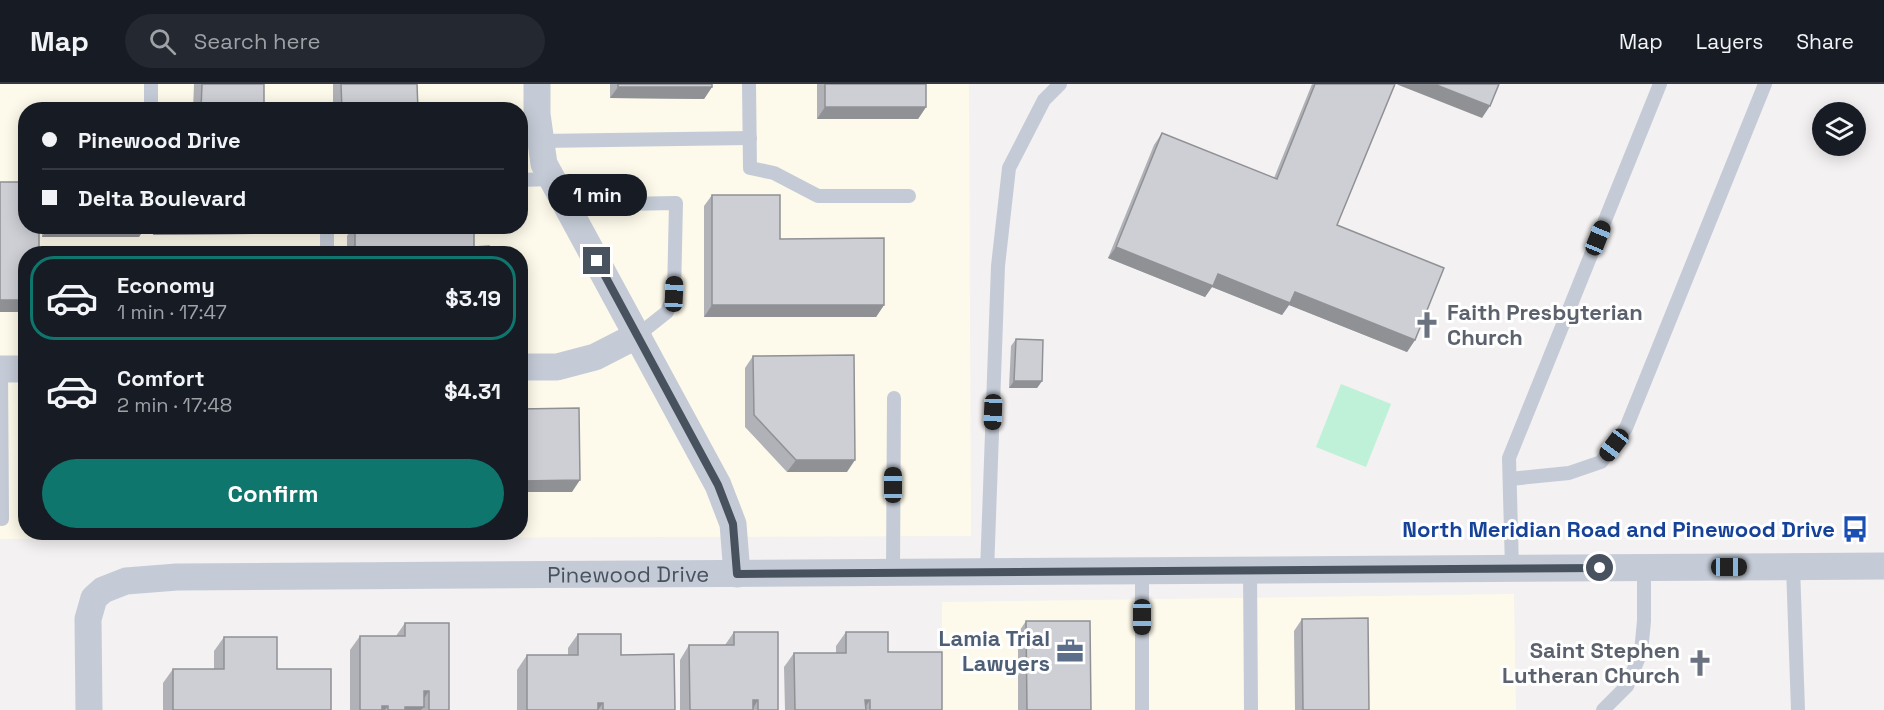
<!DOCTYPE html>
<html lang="en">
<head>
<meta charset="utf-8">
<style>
  body { margin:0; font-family:"Space Grotesk",sans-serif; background:#242831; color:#f1f3f6; height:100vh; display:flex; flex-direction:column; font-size:22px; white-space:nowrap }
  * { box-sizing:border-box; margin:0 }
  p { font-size:20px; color:#9ea1a6 }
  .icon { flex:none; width:33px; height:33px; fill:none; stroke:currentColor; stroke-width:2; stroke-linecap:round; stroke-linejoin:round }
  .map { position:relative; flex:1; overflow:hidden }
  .panel { position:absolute; left:18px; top:162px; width:510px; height:294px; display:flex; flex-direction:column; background:#171b24; border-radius:24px; box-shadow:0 3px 15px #0003 }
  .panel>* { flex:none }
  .guide { position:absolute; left:18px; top:18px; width:510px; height:132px; border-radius:24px; box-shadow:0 3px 15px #0003; display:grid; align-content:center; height:132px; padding:0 24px; background:#171b24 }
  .tools { position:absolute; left:1812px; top:18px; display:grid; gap:12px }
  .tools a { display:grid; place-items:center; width:54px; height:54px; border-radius:50%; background:#171b24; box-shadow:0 3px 15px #0003; font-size:30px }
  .end { position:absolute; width:27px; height:27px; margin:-14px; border:8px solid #48525f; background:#fff; box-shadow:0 0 0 3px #fff }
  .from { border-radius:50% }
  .bubble { position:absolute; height:42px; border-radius:21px; background:#171b24; box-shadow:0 3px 15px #0003; font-size:20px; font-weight:700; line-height:42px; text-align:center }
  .car { position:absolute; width:18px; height:36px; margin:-18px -9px; border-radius:8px; box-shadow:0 0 4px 2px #0007; background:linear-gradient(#222 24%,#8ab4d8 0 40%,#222 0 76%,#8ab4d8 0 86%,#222 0) }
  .guide b { display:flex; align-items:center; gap:21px; height:57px; font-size:22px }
  .guide b+b { border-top:2px solid #363941 }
  .guide i { width:15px; height:15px; background:#f1f3f6 }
  ul { padding:10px 0 0; list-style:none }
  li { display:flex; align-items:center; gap:18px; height:84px; margin:0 12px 9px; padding:0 12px; border:3px solid transparent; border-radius:24px }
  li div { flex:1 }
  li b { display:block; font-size:22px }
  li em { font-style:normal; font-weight:700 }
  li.active { border-color:#0f766e }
  li>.icon { width:54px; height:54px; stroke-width:1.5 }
  .action { display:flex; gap:12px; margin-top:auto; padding:12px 24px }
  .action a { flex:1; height:69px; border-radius:36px; background:#0f766e; color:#fff; font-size:24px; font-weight:700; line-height:69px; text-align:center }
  header { display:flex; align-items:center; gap:36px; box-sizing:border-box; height:84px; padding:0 30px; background:#171b24; border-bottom:2px solid #363941 }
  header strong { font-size:28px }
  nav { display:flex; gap:33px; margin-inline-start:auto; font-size:21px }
  .search { width:420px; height:54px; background:#242831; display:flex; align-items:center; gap:15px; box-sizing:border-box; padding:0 21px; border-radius:33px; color:#9ea1a6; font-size:22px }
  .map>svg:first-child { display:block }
</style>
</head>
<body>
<header>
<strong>Map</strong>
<div class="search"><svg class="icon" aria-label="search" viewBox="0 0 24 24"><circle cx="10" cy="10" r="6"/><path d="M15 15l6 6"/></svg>Search here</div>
<nav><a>Map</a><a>Layers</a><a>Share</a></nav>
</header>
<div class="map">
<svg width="1884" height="626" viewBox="0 0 1884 626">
  <rect width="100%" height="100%" fill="#f3f1f1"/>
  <!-- commercial -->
  <g fill="#fdfaeb" fill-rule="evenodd">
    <path d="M0 0H969L971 452 0 455ZM26 26H520V142H26ZM26 170H520V448H26Z"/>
    <polygon points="1514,510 1516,626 942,626 942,518"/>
  </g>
  <!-- green -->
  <polygon fill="#bff1d8" points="1341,300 1391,320 1366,383 1316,363"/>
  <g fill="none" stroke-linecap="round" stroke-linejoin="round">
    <!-- service -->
    <g stroke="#c4cbd6" stroke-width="14">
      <polyline points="749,0 750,84 774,89 818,112 909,112"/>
      <polyline points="151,26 151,0"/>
      <polyline points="540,57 750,54"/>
      <polyline points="520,96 552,95"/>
      <polyline points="567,121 676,119 674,210 667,228 638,251"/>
      <polyline points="327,142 327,170"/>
      <polyline points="1,285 2,435"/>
      <polyline points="1510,395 1569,389 1601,378 1626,344 1765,0"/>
      <polyline points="1793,482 1798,626"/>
      <polyline points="1512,484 1509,374 1660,0"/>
      <polyline points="1250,486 1251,626"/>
      <polyline points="1142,487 1142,626"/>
      <polyline points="893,488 894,314"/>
      <polyline points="987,488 998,182 1009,84 1044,16 1060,0"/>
      <polyline points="1603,626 1627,602 1641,568 1644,537 1644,483"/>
    </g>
    <!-- minor -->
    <g stroke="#c4cbd6" stroke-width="27">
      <polyline points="537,0 537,30 544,80 718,401 733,440 737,490"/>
      <polyline points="520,283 557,283 595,273 638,251"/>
      <polyline points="0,285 26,285"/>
      <path id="s1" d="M89 626 88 535 94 514 103 506 126 497 177 493 1884 482"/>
    </g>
  </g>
  <!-- wall -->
  <g fill="#b0b2b7">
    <polygon points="194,0 264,0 264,26 193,26"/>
    <polygon points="333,0 417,0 418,26 333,26"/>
    <polygon points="610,0 712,0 712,3 704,15 610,14"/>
    <polygon points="817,0 926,0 926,23 918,35 817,35"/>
    <polygon points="1312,0 1395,0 1337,141 1415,256 1407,268 1289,221 1282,231 1212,203 1205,213 1108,174 1154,61 1162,49 1274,94"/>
    <polygon points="712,111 780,155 884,221 876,233 704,233 704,122"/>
    <polygon points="42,142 146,142 139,153 42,153"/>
    <polygon points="153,142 258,142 253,150 153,151"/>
    <polygon points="353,142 474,142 474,163 489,170 347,170 347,152"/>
    <polygon points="1016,255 1042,297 1037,304 1009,304 1011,262"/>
    <polygon points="753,272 847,388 787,388 745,343 745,284"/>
    <polygon points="1302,535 1369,626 1295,626 1294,547"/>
    <polygon points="1026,537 1091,626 1018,626 1018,549"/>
    <polygon points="405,539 449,626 350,626 350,566 360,552 396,552"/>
    <polygon points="734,548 778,626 680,626 680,576 689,561 725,561"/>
    <polygon points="846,548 888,568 942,626 785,626 784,583 794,569 836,569 836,562"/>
    <polygon points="578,550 621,571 675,626 517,626 517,586 527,571 568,571 568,564"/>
    <polygon points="224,553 277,585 331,626 163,626 163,599 173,585 214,585 214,567"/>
  </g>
  <!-- shaded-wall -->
  <g fill="#909195">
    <polygon points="1396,0 1434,0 1490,22 1482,34"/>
    <polygon points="618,3 712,3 704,15 610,14"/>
    <polygon points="825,23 926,23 918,35 817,35"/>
    <polygon points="50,142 146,142 139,153 42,153"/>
    <polygon points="159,142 258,142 253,150 153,151"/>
    <polygon points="1116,163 1218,190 1295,208 1415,256 1407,268 1289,221 1282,231 1212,203 1205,213 1108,174"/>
    <rect x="0" y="216" width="26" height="12"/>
    <polygon points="712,221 884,221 876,233 704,233"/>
    <polygon points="1014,297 1042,297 1037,304 1009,304"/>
    <polygon points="796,376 855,376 847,388 787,388"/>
    <polygon points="580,396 572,408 520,408 520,397"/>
    <polygon points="424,607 429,607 419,622"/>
    <polygon points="753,616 758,616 752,626"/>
    <polygon points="865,616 870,616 863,626"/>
    <polygon points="598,619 603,619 598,626"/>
    <polygon points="382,622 388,622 385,626 379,626"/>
    <polygon points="405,623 424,623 421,626 403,626"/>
  </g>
  <!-- building -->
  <g fill="#cdcfd5" stroke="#909195" stroke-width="1.5">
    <polygon points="202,0 264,0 264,26 201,26"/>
    <polygon points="341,0 417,0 418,26 342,26"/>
    <rect x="618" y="0" width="94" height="3"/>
    <rect x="825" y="0" width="101" height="23"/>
    <polygon points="1315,0 1395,0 1337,141 1444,184 1415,256 1295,208 1290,219 1218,190 1213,202 1116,163 1162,49 1277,95"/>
    <polygon points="1434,0 1499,0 1490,22"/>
    <polygon points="0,98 26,98 26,142 39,142 39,170 26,170 26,216 0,216"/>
    <polygon points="712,111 780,111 780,155 884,154 884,221 712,221"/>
    <polygon points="355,142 474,142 474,163 489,162 489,170 355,170"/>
    <polygon points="1016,255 1043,256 1042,297 1014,297"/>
    <polygon points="854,271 855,376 796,376 754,331 753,272"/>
    <polygon points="579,324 580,396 520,397 520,325"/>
    <polygon points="1368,534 1369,626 1303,626 1302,535"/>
    <polygon points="1026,537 1090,537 1091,626 1027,626"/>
    <polygon points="405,539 449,539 449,626 429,626 429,607 424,607 424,623 405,623 405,626 388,626 388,622 382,622 382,626 360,626 360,552 405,552"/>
    <polygon points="734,548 778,548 778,626 758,626 758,616 753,616 753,626 690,626 689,561 734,561"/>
    <polygon points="846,548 888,548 888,568 942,568 942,626 870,626 870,616 865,616 866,626 795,626 794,569 846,569"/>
    <polygon points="578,550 621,550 621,571 674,570 675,626 603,626 603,619 598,619 598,626 527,626 527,571 578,571"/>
    <polygon points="224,553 277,553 277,585 331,585 331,626 173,626 173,585 224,585"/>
  </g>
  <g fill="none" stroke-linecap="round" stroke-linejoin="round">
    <!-- route -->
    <polyline stroke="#48525f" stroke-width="8" points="597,177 718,401 733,440 737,490 1600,484"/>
  </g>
  <!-- icons -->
  <defs>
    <symbol id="church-bare" viewBox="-9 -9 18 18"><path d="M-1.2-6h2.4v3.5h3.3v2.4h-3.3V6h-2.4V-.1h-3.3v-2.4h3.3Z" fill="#6b7280" stroke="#fff" stroke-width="2.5" paint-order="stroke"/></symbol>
    <symbol id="bus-bare" viewBox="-9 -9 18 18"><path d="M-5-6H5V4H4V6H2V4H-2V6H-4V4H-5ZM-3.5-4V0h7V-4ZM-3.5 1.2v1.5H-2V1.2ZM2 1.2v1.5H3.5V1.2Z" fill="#1a4fb4" stroke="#fff" stroke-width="2.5" paint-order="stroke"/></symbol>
    <symbol id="office-bare" viewBox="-9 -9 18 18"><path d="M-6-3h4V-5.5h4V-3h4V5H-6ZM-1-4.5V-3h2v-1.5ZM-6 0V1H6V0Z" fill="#5c6f8a" stroke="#fff" stroke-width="2.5" paint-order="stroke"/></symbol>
  </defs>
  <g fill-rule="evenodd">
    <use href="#church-bare" x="1408" y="222" width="38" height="38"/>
    <use href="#bus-bare" x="1836" y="426" width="38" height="38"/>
    <use href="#office-bare" x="1051" y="548" width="38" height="38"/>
    <use href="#church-bare" x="1681" y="560" width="38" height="38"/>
  </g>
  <g text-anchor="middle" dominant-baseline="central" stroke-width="6" stroke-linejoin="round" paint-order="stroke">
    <!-- worship labels -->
    <g font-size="22" font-weight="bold" fill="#5b616d" stroke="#fff" text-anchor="start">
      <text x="1447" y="228">Faith Presbyterian<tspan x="1447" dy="25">Church</tspan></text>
      <text x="1680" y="566" text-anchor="end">Saint Stephen<tspan x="1680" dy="25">Lutheran Church</tspan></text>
    </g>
    <!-- transit labels -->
    <g font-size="22" font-weight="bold" fill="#164399" stroke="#fff" text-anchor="end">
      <text x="1835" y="445">North Meridian Road and Pinewood Drive</text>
    </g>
    <!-- street labels -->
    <g font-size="22" fill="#48525f" stroke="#fff">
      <text stroke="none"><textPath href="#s1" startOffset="652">Pinewood Drive</textPath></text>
    </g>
    <!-- service labels -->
    <g font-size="22" font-weight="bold" fill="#4e5e75" stroke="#fff" text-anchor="end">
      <text x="1050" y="554">Lamia Trial<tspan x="1050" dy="25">Lawyers</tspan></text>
    </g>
  </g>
</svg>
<div class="tools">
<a><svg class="icon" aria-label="layers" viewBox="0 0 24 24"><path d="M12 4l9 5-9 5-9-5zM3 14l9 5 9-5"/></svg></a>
</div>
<i class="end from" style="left:1600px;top:484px"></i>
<i class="end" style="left:597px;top:177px"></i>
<div class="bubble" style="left:548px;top:90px;width:99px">1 min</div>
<i class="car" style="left:1598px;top:154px;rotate:22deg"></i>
<i class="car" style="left:674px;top:210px;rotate:2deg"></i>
<i class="car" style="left:993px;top:328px;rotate:182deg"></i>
<i class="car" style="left:1614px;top:361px;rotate:217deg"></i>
<i class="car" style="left:893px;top:401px;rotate:0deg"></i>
<i class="car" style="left:1729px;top:483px;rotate:90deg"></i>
<i class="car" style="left:1142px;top:533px;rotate:180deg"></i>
<div class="guide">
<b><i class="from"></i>Pinewood Drive</b>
<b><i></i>Delta Boulevard</b>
</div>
<section class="panel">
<ul>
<li class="active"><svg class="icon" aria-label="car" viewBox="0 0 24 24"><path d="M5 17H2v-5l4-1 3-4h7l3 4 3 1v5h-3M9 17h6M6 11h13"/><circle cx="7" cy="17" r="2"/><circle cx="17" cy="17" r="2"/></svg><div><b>Economy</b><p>1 min · 17:47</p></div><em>$3.19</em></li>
<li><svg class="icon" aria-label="car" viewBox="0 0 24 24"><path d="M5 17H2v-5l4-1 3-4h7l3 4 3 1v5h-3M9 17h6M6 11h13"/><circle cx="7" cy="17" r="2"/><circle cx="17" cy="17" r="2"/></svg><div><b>Comfort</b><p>2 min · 17:48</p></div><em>$4.31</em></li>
</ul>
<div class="action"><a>Confirm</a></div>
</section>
</div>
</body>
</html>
